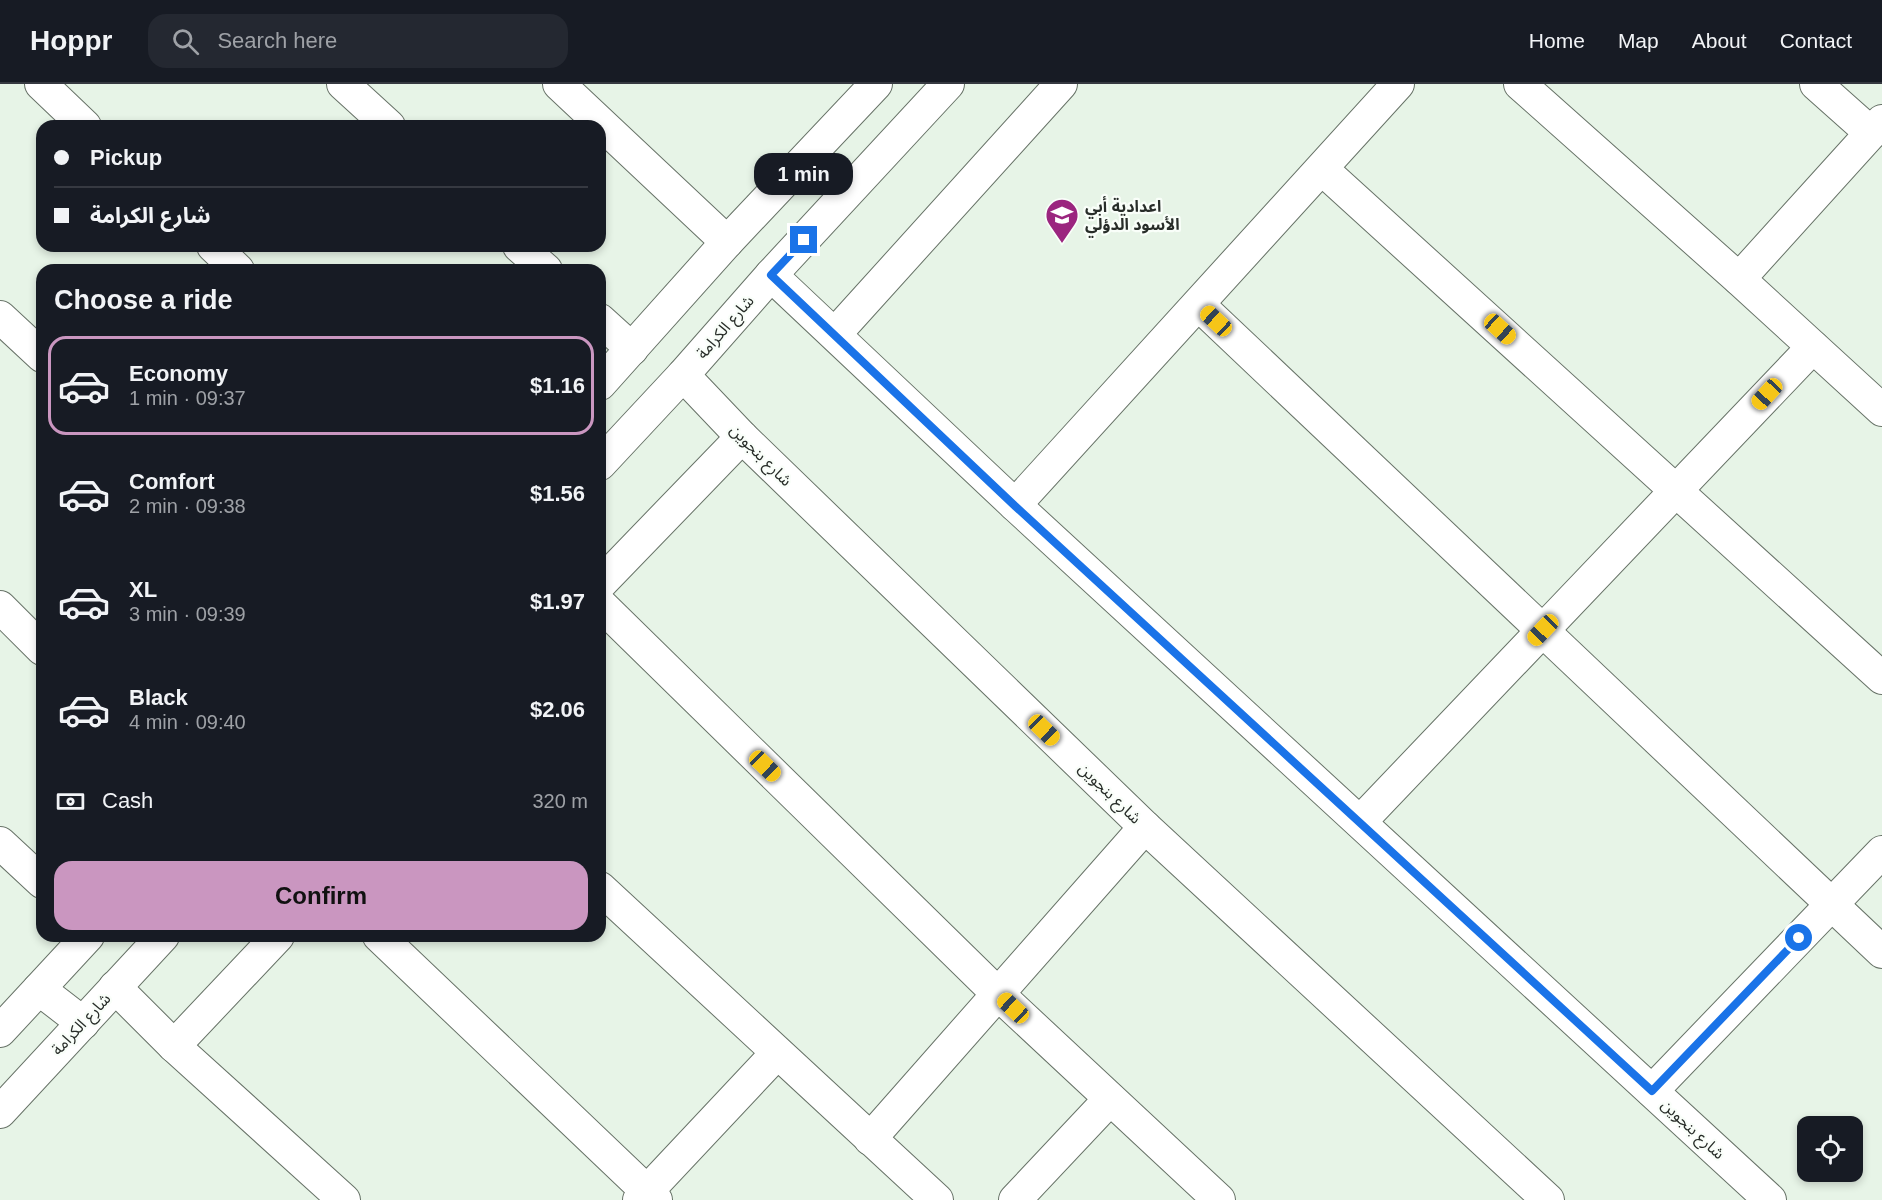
<!DOCTYPE html>
<html lang="en">
<head>
<meta charset="utf-8">
<style>
  body { margin:0; font-family:Helvetica,"Noto Sans Arabic",sans-serif; background:#242831; color:#f1f3f6; height:100vh; display:flex; flex-direction:column; font-size:22px; white-space:nowrap }
  * { box-sizing:border-box; margin:0 }
  p { font-size:20px; color:#9ea1a6 }
  .icon { flex:none; width:33px; height:33px; fill:none; stroke:currentColor; stroke-width:2; stroke-linecap:round; stroke-linejoin:round }
  .map { position:relative; flex:1; overflow:hidden }
  .details { position:absolute; left:36px; top:180px; width:570px; height:678px; display:flex; flex-direction:column; background:#171b24; border-radius:18px; box-shadow:0 3px 9px #0003 }
  .details>* { flex:none }
  .top-card { position:absolute; left:36px; top:36px; width:570px; height:132px; border-radius:18px; box-shadow:0 3px 9px #0003; display:grid; align-content:center; height:132px; padding:0 18px; background:#171b24 }
  .buttons { position:absolute; left:1797px; top:1032px; display:grid; gap:12px }
  .buttons a { display:grid; place-items:center; width:66px; height:66px; border-radius:12px; background:#171b24; box-shadow:0 3px 9px #0003; font-size:30px }
  .end { position:absolute; width:27px; height:27px; margin:-14px; border:8px solid #1a73e8; background:#fff; box-shadow:0 0 0 3px #fff }
  .from { border-radius:50% }
  .bubble { position:absolute; height:42px; border-radius:18px; background:#171b24; box-shadow:0 3px 9px #0003; font-size:20px; font-weight:800; line-height:42px; text-align:center }
  .car { position:absolute; width:18px; height:36px; margin:-18px -9px; border-radius:8px; box-shadow:0 0 4px 2px #0007; background:linear-gradient(#f5c518 24%,#345 0 40%,#f5c518 0 76%,#345 0 86%,#f5c518 0) }
  .top-card b { display:flex; align-items:center; gap:21px; height:57px; font-size:22px }
  .top-card b+b { border-top:2px solid #363941 }
  .top-card i { width:15px; height:15px; background:#f1f3f6 }
  ul { padding:0; list-style:none }
  li { display:flex; align-items:center; gap:18px; height:99px; margin:0 12px 9px; padding:0 6px; border:3px solid transparent; border-radius:18px }
  li div { flex:1 }
  li b { display:block; font-size:22px }
  li em { font-style:normal; font-weight:800 }
  li.active { border-color:#ca96c0 }
  li>.icon { width:54px; height:54px; stroke-width:1.5 }
  h2 { padding:0 18px; font-size:27px; line-height:72px }
  .pay { display:flex; align-items:center; gap:15px; height:66px; padding:0 18px; font-size:22px }
  .pay p { margin-inline-start:auto }
  .primary-button { display:flex; gap:12px; margin-top:auto; padding:12px 18px }
  .primary-button a { flex:1; height:69px; border-radius:18px; background:#ca96c0; color:#111; font-size:24px; font-weight:800; line-height:69px; text-align:center }
  header { display:flex; align-items:center; gap:36px; box-sizing:border-box; height:84px; padding:0 30px; background:#171b24; border-bottom:2px solid #363941 }
  header strong { font-size:28px }
  nav { display:flex; gap:33px; margin-inline-start:auto; font-size:21px }
  .search { width:420px; height:54px; background:#242831; display:flex; align-items:center; gap:15px; box-sizing:border-box; padding:0 21px; border-radius:18px; color:#9ea1a6; font-size:22px }
  .map>svg:first-child { display:block }
</style>
</head>
<body>
<header>
<strong>Hoppr</strong>
<div class="search"><svg class="icon" aria-label="search" viewBox="0 0 24 24"><circle cx="10" cy="10" r="6"/><path d="M15 15l6 6"/></svg>Search here</div>
<nav><a>Home</a><a>Map</a><a>About</a><a>Contact</a></nav>
</header>
<div class="map">
<svg width="1882" height="1116" viewBox="0 0 1882 1116">
  <rect width="100%" height="100%" fill="#e7f4e7"/>
  <g fill="none" stroke-linecap="round" stroke-linejoin="round">
    <defs>
      <g id="minor">
        <polyline points="41,0 85,42"/>
        <polyline points="343,0 389,42"/>
        <polyline points="559,0 727,158"/>
        <polyline points="1520,0 1739,195 1882,326"/>
        <polyline points="1816,0 1871,49"/>
        <polyline points="1322,85 1882,594"/>
        <polyline points="213,162 238,186"/>
        <polyline points="519,162 546,186"/>
        <polyline points="771,191 1015,421 1770,1116"/>
        <polyline points="1739,195 1882,37"/>
        <polyline points="1199,221 1882,868"/>
        <polyline points="0,233 42,272"/>
        <polyline points="600,236 632,265"/>
        <polyline points="835,250 1061,0"/>
        <polyline points="683,291 742,353 1145,743 1548,1116"/>
        <polyline points="600,300 727,158 876,0"/>
        <polyline points="600,380 683,291 771,191 948,0"/>
        <polyline points="1015,421 1398,0"/>
        <polyline points="600,500 742,353"/>
        <polyline points="600,520 997,909 1219,1116"/>
        <polyline points="0,523 42,565"/>
        <polyline points="1360,738 1813,263"/>
        <polyline points="0,759 42,798"/>
        <polyline points="600,804 937,1116"/>
        <polyline points="379,852 656,1116"/>
        <polyline points="115,903 174,962 344,1116"/>
        <polyline points="39,905 83,939"/>
        <polyline points="0,947 88,852"/>
        <polyline points="174,962 278,852"/>
        <polyline points="1652,1007 1882,768"/>
        <polyline points="0,1028 163,852"/>
        <polyline points="870,1055 1145,743"/>
        <polyline points="639,1116 777,969"/>
        <polyline points="1015,1116 1110,1015"/>
      </g>
    </defs>
    <!-- minor casing -->
    <use href="#minor" stroke="#677267" stroke-width="34"/>
    <!-- minor -->
    <use href="#minor" stroke="#fff" stroke-width="32"/>
  </g>
  <g fill="none" stroke-linecap="round" stroke-linejoin="round">
    <!-- route -->
    <polyline stroke="#1a73e8" stroke-width="8" points="804,156 771,191 1015,422 1652,1007 1799,854"/>
  </g>
  <!-- icons -->
  <defs>
    <symbol id="school-pin" viewBox="-11 -11 22 30"><path d="M0 17L-7.5 6A9.5 9.5 0 1 1 7.5 6Z" fill="#9b257f" stroke="#f9fef9"/><path d="M0-5L7-2L0 1L-7-2ZM-4 1L0 2.5L4 1V4Q0 6-4 4Z" fill="#fff"/></symbol>
  </defs>
  <g fill-rule="evenodd">
    <use href="#school-pin" x="1043" y="112" width="38" height="52"/>
  </g>
  <g text-anchor="middle" dominant-baseline="central" stroke-width="4.5" stroke-linejoin="round" paint-order="stroke">
    <!-- poi labels -->
    <g font-size="16" font-weight="bold" fill="#282d29" stroke="#f9fef9" text-anchor="start">
      <text x="1085" y="122">اعدادية أبي<tspan x="1085" dy="18">الأسود الدؤلي</tspan></text>
    </g>
    <!-- street labels -->
    <g font-size="16" fill="#282d29" stroke="#f9fef9">
      <text transform="translate(725 243) rotate(-49)">شارع الكرامة</text>
      <text transform="translate(761 371) rotate(45)">شارع بنجوين</text>
      <text transform="translate(1110 709) rotate(44)">شارع بنجوين</text>
      <text transform="translate(81 940) rotate(-47)">شارع الكرامة</text>
      <text transform="translate(1693 1045) rotate(43)">شارع بنجوين</text>
    </g>
  </g>
</svg>
<div class="buttons">
<a><svg class="icon" aria-label="locate" viewBox="0 0 24 24"><circle cx="12" cy="12" r="6"/><path d="M12 2v4M12 18v4M2 12h4M18 12h4"/></svg></a>
</div>
<i class="end from" style="left:1799px;top:854px"></i>
<i class="end" style="left:804px;top:156px"></i>
<div class="bubble" style="left:754px;top:69px;width:99px">1 min</div>
<i class="car" style="left:1216px;top:237px;rotate:313deg"></i>
<i class="car" style="left:1500px;top:245px;rotate:132deg"></i>
<i class="car" style="left:1767px;top:310px;rotate:223deg"></i>
<i class="car" style="left:1543px;top:546px;rotate:224deg"></i>
<i class="car" style="left:1044px;top:646px;rotate:134deg"></i>
<i class="car" style="left:765px;top:682px;rotate:134deg"></i>
<i class="car" style="left:1013px;top:924px;rotate:313deg"></i>
<div class="top-card">
<b><i class="from"></i>Pickup</b>
<b><i></i>شارع الكرامة</b>
</div>
<section class="details">
<h2>Choose a ride</h2>
<ul>
<li class="active"><svg class="icon" aria-label="car" viewBox="0 0 24 24"><path d="M5 17H2v-5l4-1 3-4h7l3 4 3 1v5h-3M9 17h6M6 11h13"/><circle cx="7" cy="17" r="2"/><circle cx="17" cy="17" r="2"/></svg><div><b>Economy</b><p>1 min · 09:37</p></div><em>$1.16</em></li>
<li><svg class="icon" aria-label="car" viewBox="0 0 24 24"><path d="M5 17H2v-5l4-1 3-4h7l3 4 3 1v5h-3M9 17h6M6 11h13"/><circle cx="7" cy="17" r="2"/><circle cx="17" cy="17" r="2"/></svg><div><b>Comfort</b><p>2 min · 09:38</p></div><em>$1.56</em></li>
<li><svg class="icon" aria-label="car" viewBox="0 0 24 24"><path d="M5 17H2v-5l4-1 3-4h7l3 4 3 1v5h-3M9 17h6M6 11h13"/><circle cx="7" cy="17" r="2"/><circle cx="17" cy="17" r="2"/></svg><div><b>XL</b><p>3 min · 09:39</p></div><em>$1.97</em></li>
<li><svg class="icon" aria-label="car" viewBox="0 0 24 24"><path d="M5 17H2v-5l4-1 3-4h7l3 4 3 1v5h-3M9 17h6M6 11h13"/><circle cx="7" cy="17" r="2"/><circle cx="17" cy="17" r="2"/></svg><div><b>Black</b><p>4 min · 09:40</p></div><em>$2.06</em></li>
</ul>
<div class="pay"><svg class="icon" aria-label="cash" viewBox="0 0 24 24"><path d="M3 7h18v10H3z"/><circle cx="12" cy="12" r="2"/></svg>Cash<p>320 m</p></div>
<div class="primary-button"><a>Confirm</a></div>
</section>
</div>
</body>
</html>
